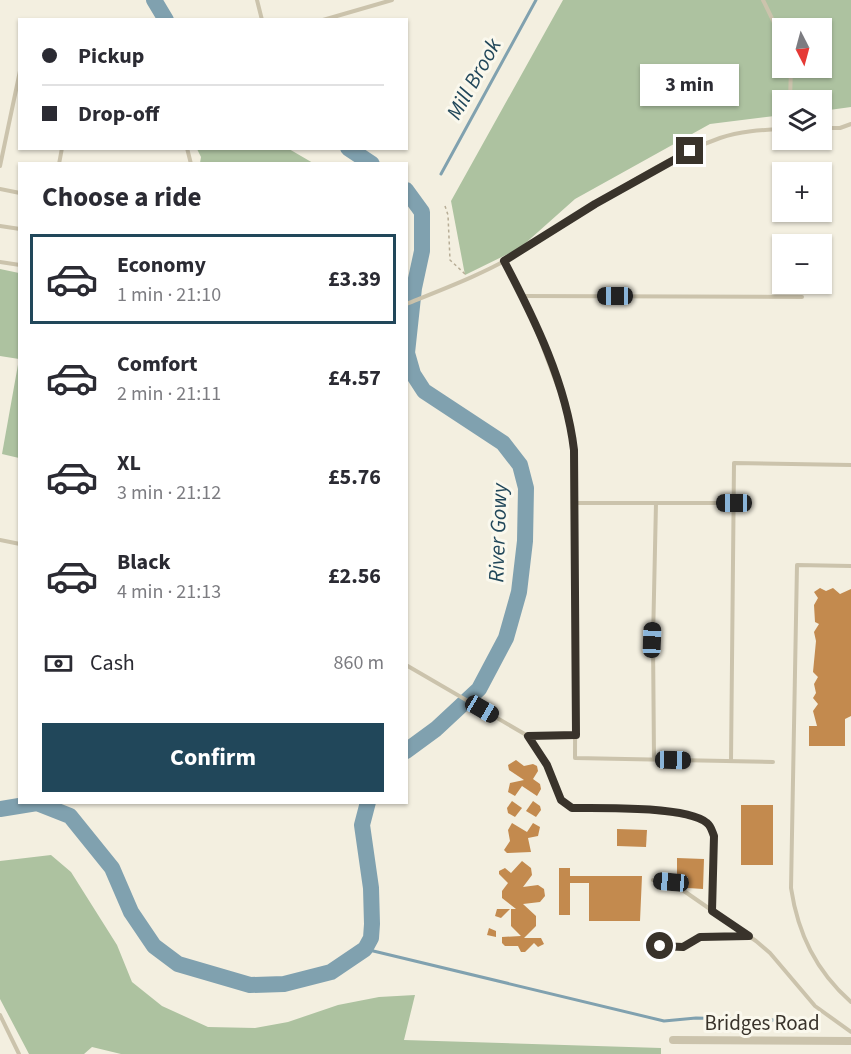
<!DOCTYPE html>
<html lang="en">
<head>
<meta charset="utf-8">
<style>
  body { margin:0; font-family:"Source Sans 3",sans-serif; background:#f2f2f3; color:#2b2b33; height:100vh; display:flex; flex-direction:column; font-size:22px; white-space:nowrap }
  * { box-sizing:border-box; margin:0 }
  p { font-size:20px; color:#7c7c81 }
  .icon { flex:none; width:33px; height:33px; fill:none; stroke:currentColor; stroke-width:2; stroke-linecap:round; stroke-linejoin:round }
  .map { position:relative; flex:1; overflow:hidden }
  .sheet { position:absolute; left:18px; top:162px; width:390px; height:642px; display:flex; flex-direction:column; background:#fff; border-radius:0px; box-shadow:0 2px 4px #0004 }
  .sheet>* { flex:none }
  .top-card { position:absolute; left:18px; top:18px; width:390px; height:132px; border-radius:0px; box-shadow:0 2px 4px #0004; display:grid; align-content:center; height:132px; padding:0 24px; background:#fff }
  .needle { width:39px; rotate:174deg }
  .buttons { position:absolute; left:772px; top:18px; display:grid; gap:12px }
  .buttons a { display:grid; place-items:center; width:60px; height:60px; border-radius:0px; background:#fff; box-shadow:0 2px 4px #0004; font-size:30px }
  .end { position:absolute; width:27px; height:27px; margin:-14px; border:8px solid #39332b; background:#fff; box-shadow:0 0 0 3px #fff }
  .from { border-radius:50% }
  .bubble { position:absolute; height:42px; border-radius:0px; background:#fff; box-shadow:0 2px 4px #0004; font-size:20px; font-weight:700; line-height:42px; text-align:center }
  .car { position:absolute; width:18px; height:36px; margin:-18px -9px; border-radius:8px; box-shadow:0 0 4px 2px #0007; background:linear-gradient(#222 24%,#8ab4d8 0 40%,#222 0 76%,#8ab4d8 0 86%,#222 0) }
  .top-card b { display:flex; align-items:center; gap:21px; height:57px; font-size:22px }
  .top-card b+b { border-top:2px solid #e1e1e2 }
  .top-card i { width:15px; height:15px; background:#2b2b33 }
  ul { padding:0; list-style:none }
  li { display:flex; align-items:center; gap:18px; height:90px; margin:0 12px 9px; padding:0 12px; border:3px solid transparent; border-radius:0px }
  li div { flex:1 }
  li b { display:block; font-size:22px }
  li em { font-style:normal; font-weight:700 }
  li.current { border-color:#21475a }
  li>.icon { width:54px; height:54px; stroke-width:1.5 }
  h2 { padding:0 24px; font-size:27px; line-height:72px }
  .pay { display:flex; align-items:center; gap:15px; height:66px; padding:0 24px; font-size:22px }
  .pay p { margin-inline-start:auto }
  .cta { display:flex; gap:12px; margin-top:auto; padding:12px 24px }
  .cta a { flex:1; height:69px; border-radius:0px; background:#21475a; color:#fff; font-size:24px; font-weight:700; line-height:69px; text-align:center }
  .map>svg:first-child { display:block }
</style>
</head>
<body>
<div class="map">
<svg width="851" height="1054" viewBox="0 0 851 1054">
  <rect width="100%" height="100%" fill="#f3efe0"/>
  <!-- green -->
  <g fill="#adc2a0" fill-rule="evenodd">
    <path d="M563 0H851V107L822 111V100H783V115L710 124 575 199 520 248 465 275 451 201ZM783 28H822V68H783Z"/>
    <polygon points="197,149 289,149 313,163 200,163 201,157"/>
    <polygon points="0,269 19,273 19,458 2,454 19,359 0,356"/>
    <polygon points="51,855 71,872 117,945 132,982 162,1006 208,1027 255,1028 288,1022 338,1005 379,997 415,995 404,1040 661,1048 661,1054 121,1054 92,1047 84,1054 29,1054 0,999 0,861"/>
  </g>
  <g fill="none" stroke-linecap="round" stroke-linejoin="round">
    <!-- stream -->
    <g stroke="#80a1af" stroke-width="3">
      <polyline points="441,174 536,0"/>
      <polyline points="365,949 664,1021 696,1018 814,1021"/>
    </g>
    <!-- river -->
    <g stroke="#80a1af" stroke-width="16">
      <polyline points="154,0 166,20"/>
      <polyline points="348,148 372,164"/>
      <polyline points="406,190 422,212 422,251 414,288 407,353 413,374 424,391 503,443 520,465 526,488 525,541 519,592 506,638 479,689 436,729 406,751"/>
      <polyline points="0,809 37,803 70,816 112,868 131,912 154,946 178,964 250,985 284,984 331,972 365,949 371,938 372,924 371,888 362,825 368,802"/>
    </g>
  </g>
  <!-- building -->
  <g fill="#c38a4e">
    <polygon points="820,588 826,591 833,588 840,594 851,589 851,716 845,719 845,746 809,746 809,726 817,726 813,711 818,704 813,698 816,693 814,684 818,677 813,672 816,641 814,632 819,624 815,622 814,605 818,598 814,592"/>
    <polygon points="516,760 524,766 533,764 537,766 538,771 533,779 540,784 541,789 537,796 522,786 515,796 508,792 510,783 524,780 509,770 508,765"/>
    <polygon points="512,801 522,808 515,817 508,813 507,808"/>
    <polygon points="533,801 540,806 541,810 536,817 526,811"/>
    <rect x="741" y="805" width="32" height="60"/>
    <polygon points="512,823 527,832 533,823 540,827 538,836 528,838 531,852 507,853 504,850 510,841 508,830"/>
    <polygon points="617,829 647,830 646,847 617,846"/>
    <polygon points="677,858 704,859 703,889 688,888 688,877 677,876"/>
    <polygon points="522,861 531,868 532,875 523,887 538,885 544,889 545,896 540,902 523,904 536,916 536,926 524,938 541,938 544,944 538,947 534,943 525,952 521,952 518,946 505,946 502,943 502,937 521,936 511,926 511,909 516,909 502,898 502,891 508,883 499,874 499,871 505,868 511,873"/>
    <polygon points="559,868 570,868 570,876 642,876 640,921 589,921 589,883 570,883 570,915 559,915"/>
    <polygon points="497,909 510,909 501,918 495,916"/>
    <polygon points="489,928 496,931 496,937 487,935"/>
  </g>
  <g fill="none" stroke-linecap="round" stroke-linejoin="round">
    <!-- path -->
    <polyline stroke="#b7ad96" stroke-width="1.5" stroke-dasharray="3 3" stroke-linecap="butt" points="445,206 448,215 450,260 465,274"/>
    <!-- lane -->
    <g stroke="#cbc3ac" stroke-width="4">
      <polyline points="257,0 262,20"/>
      <polyline points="763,0 783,41"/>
      <polyline points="323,20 392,0"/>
      <polyline points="790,100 791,68"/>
      <polyline points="822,128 840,128 851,124"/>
      <polyline points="187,148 191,164"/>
      <polyline points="59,164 62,148"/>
      <polyline points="0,166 20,71"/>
      <polyline points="0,189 20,193"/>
      <polyline points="0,226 20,229"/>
      <polyline points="504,261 529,310 571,422 576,503"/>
      <polyline points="0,262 20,265"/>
      <polyline points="522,296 802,297"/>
      <path d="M406 304C446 288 486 273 522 251 587 213 649 163 720 138 740 131 762 130 783 129"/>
      <polyline points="734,503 576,503 575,758 773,762"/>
      <polyline points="0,540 20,544"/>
      <path d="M851 566 797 565 791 888C798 934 816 971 851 1002"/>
      <polyline points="406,665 528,736"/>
      <polyline points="576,735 528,736 547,765 561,800 572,808 633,809 697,817 709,825 714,836 712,911"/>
      <polyline points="654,759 653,640 656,503"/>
      <polyline points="731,761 734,463 851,465"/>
      <polyline points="653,880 671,882 756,941 770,953 815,1006 851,1032"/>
      <polyline points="660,946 683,947 700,937 748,936"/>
      <polyline points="0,1015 19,1054"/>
    </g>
    <!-- street -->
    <polyline stroke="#cbc3ac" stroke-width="8" points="673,1040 851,1041"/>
  </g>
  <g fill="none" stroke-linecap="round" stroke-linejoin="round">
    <!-- route -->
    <path stroke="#39332b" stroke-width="8" d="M660 946 683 947 700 937 749 936 712 911 714 836C712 831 711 826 707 823 687 806 601 808 572 808L561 800 547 765 528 736 576 735 574 450C566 383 535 320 504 261L595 204 690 151"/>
  </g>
  <g text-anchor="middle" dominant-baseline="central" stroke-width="6" stroke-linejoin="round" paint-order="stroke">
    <!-- street labels -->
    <g font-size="21" fill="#39332b" stroke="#faf8ed">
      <text x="762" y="1023">Bridges Road</text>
    </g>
    <!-- water labels -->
    <g font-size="22" font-style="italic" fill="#21475a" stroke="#faf8ed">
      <text transform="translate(474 79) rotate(-61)">Mill Brook</text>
      <text transform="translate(498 533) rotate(-88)">River Gowy</text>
    </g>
  </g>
</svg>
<div class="buttons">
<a><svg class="needle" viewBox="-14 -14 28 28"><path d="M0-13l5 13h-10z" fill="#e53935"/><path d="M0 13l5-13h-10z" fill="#7c7c81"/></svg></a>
<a><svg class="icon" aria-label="layers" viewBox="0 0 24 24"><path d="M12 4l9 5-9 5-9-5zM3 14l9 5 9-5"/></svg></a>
<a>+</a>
<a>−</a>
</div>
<i class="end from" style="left:660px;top:946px"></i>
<i class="end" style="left:690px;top:151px"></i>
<div class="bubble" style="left:640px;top:64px;width:99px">3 min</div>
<i class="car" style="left:615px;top:296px;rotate:270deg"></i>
<i class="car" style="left:734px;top:503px;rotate:270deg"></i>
<i class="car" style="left:652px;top:640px;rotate:2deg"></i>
<i class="car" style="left:482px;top:709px;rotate:120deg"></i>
<i class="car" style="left:673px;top:760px;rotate:91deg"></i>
<i class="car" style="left:671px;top:882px;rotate:275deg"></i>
<div class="top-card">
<b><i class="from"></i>Pickup</b>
<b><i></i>Drop-off</b>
</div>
<section class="sheet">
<h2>Choose a ride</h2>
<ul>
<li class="current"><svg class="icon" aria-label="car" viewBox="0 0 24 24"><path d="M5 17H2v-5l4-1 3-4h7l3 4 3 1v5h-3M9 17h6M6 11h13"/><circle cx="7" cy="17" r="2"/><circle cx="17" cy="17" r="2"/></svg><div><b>Economy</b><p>1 min · 21:10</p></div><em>£3.39</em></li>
<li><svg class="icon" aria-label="car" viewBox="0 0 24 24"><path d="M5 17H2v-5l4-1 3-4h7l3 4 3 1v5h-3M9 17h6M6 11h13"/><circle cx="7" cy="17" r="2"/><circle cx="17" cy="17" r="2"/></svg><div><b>Comfort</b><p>2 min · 21:11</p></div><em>£4.57</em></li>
<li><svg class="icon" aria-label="car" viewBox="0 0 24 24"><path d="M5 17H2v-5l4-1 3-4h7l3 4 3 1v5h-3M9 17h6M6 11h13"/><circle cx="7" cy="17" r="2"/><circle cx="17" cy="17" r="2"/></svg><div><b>XL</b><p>3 min · 21:12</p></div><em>£5.76</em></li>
<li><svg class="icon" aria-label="car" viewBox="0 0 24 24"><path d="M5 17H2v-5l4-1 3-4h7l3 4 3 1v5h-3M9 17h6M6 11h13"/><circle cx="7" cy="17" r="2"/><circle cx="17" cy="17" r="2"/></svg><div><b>Black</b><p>4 min · 21:13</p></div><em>£2.56</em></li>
</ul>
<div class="pay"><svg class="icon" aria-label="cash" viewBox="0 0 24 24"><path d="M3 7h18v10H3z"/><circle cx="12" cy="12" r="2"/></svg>Cash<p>860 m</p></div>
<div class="cta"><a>Confirm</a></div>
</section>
</div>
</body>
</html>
